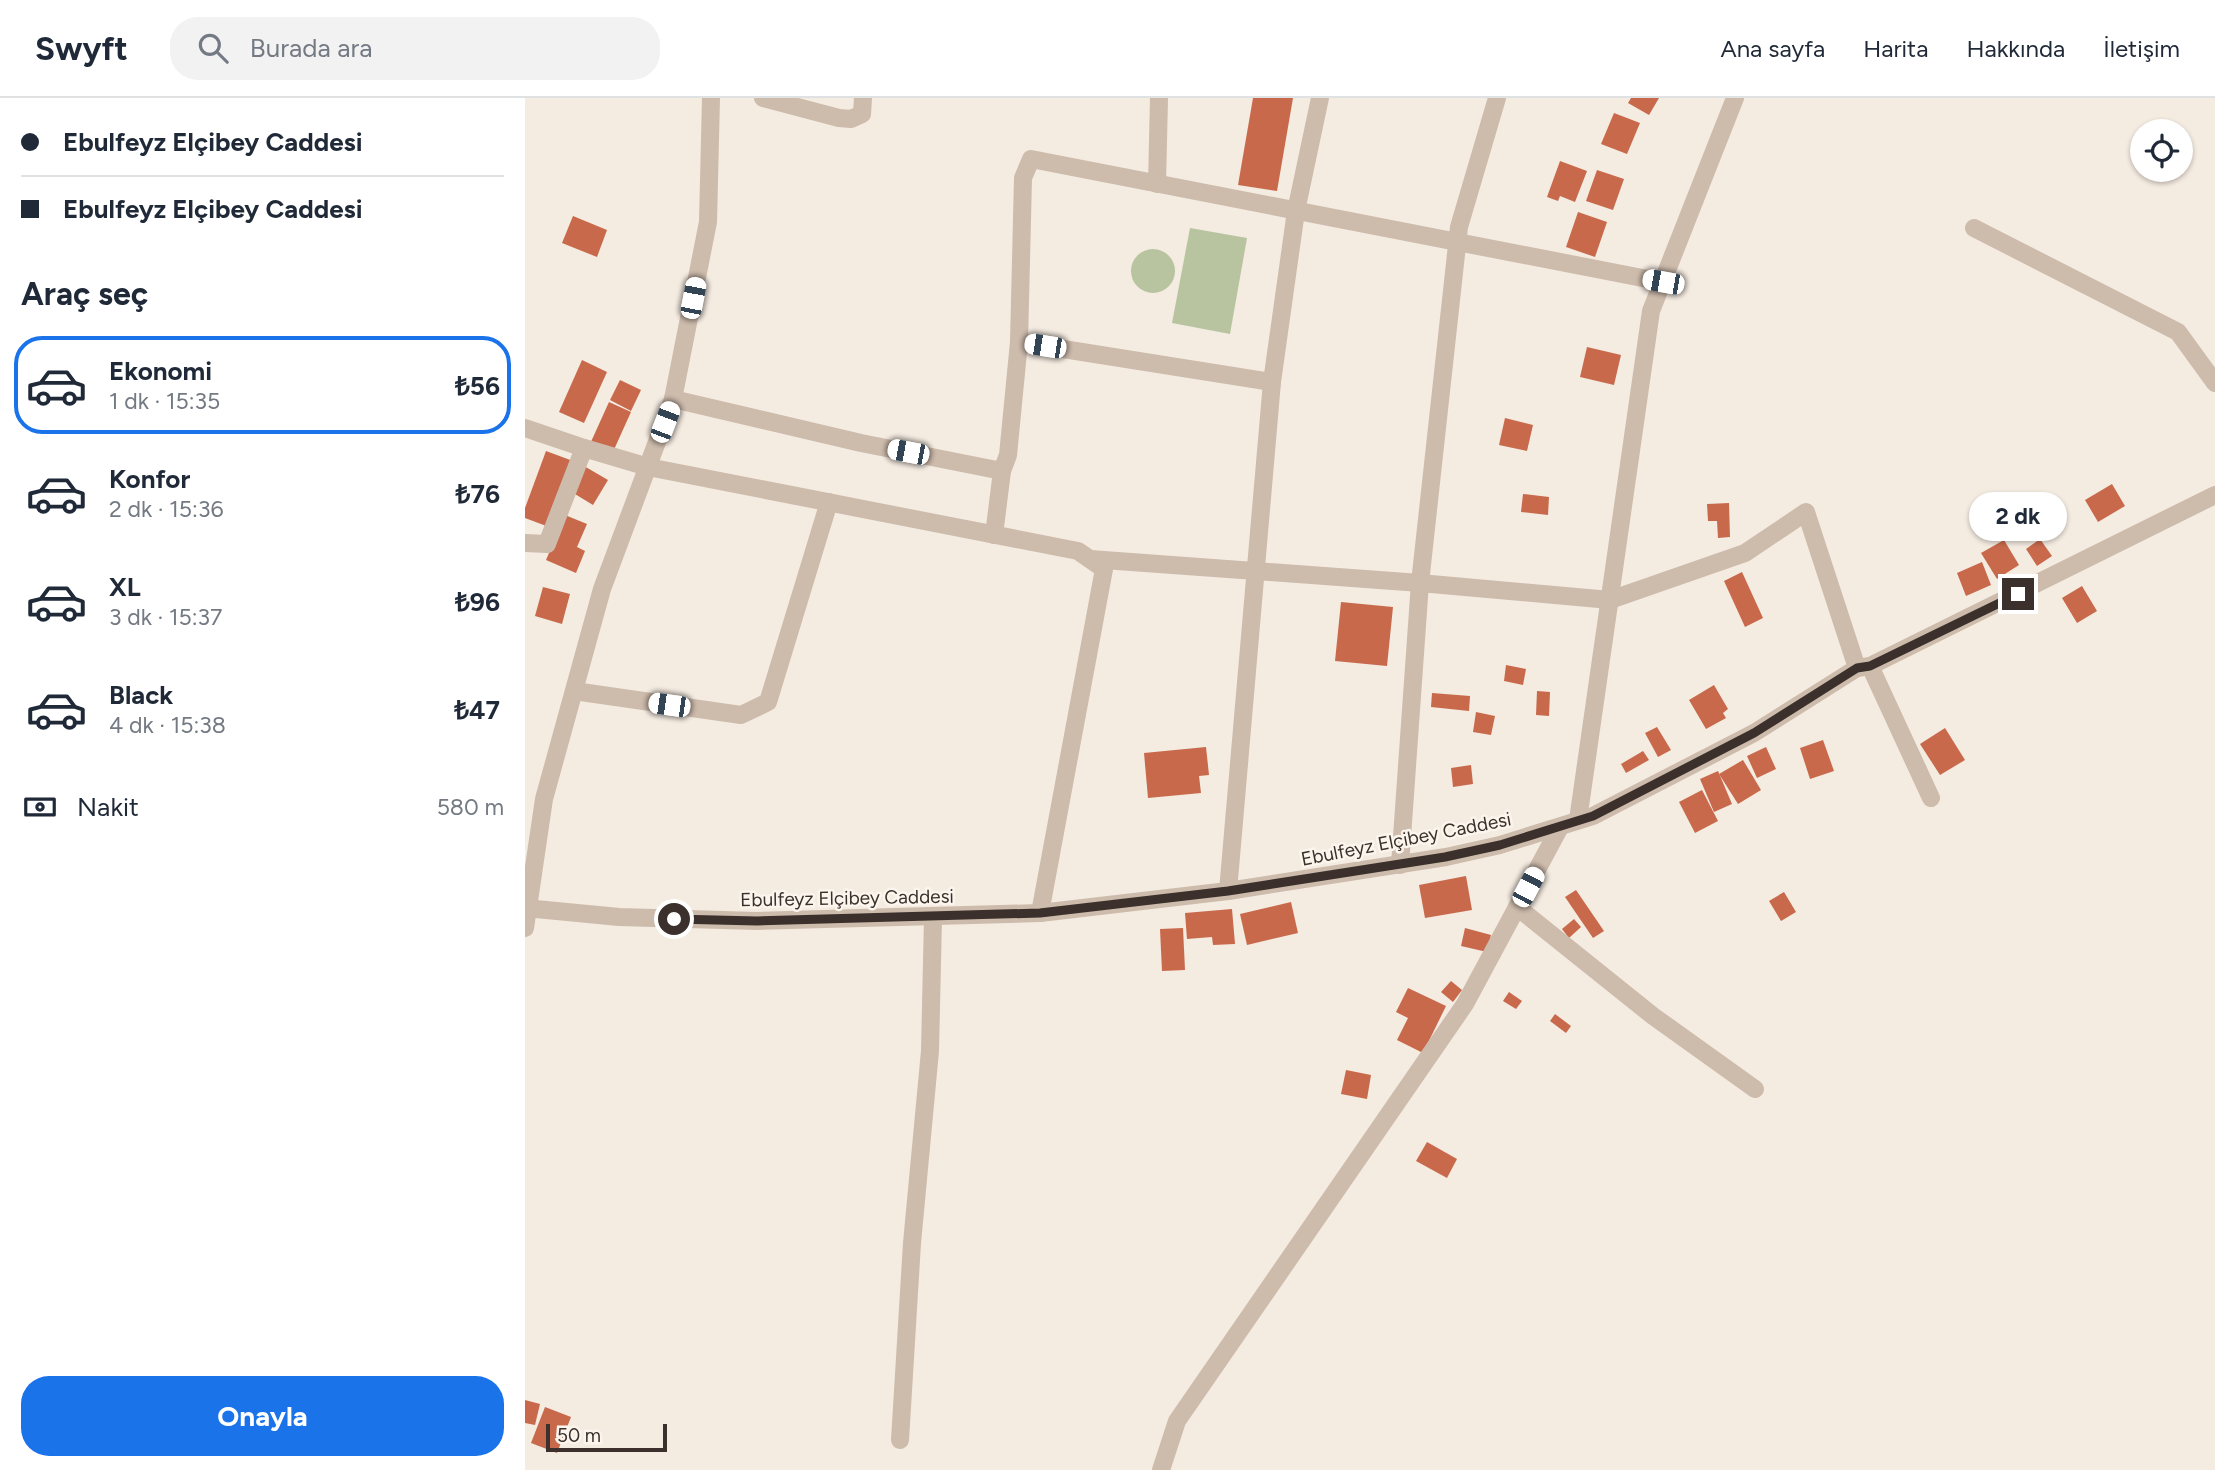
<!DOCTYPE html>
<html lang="tr">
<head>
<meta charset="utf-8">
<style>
  body { margin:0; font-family:Figtree,sans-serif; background:#f2f2f3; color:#1f2937; height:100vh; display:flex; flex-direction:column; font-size:26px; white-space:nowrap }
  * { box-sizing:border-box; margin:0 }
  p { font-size:23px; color:#747a83 }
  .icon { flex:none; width:38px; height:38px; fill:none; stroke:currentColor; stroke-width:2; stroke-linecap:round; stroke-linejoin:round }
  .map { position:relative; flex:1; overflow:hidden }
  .details { display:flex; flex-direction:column; background:#fff; width:525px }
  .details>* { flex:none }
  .guide { display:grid; align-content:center; height:154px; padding:0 21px; background:#fff }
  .controls { position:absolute; left:1605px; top:21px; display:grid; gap:14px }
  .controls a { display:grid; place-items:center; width:63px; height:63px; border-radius:50%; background:#fff; box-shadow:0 2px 5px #0004; font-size:35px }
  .scale { position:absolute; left:21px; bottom:18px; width:121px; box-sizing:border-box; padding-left:7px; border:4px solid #3b302b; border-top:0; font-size:19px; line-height:24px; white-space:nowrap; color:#3b302b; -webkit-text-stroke:5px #fbf5ee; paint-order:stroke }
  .end { position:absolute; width:32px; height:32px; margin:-16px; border:9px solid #3b302b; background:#fff; box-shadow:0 0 0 4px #fff }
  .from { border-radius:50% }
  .bubble { position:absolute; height:49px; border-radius:24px; background:#fff; box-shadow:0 2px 5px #0004; font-size:23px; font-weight:700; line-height:49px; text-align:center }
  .car { position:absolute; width:21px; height:42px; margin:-21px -10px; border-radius:9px; box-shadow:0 0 5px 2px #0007; background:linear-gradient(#fff 24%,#345 0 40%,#fff 0 76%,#345 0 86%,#fff 0) }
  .guide b { display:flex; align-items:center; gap:24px; height:66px; font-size:26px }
  .guide b+b { border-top:2px solid #e0e1e3 }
  .guide i { width:18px; height:18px; background:#1f2937 }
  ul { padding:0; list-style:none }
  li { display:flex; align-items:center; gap:21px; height:98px; margin:0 14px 10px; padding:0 7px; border:4px solid transparent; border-radius:28px }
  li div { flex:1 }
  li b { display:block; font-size:26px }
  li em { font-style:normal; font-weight:700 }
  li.on { border-color:#1a73e8 }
  li>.icon { width:63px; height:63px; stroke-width:1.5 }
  h2 { padding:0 21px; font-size:32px; line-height:84px }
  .pay { display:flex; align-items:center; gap:18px; height:77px; padding:0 21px; font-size:26px }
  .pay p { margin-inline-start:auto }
  .primary-button { display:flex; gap:14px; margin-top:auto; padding:14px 21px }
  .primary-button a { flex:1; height:80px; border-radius:28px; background:#1a73e8; color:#fff; font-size:28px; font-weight:700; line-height:80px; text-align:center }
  header { display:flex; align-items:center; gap:42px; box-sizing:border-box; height:98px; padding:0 35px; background:#fff; border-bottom:2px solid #e0e1e3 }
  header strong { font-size:33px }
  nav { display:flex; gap:38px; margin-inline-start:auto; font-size:24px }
  .search { width:490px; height:63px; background:#f2f2f3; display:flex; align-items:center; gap:18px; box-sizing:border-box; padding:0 24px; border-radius:28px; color:#747a83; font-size:26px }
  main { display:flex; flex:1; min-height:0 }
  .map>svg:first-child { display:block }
</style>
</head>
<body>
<header>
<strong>Swyft</strong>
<div class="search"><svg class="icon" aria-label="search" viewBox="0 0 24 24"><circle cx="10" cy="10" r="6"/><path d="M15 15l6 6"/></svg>Burada ara</div>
<nav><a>Ana sayfa</a><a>Harita</a><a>Hakkında</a><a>İletişim</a></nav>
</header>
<main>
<section class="details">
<div class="guide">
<b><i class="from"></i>Ebulfeyz Elçibey Caddesi</b>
<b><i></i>Ebulfeyz Elçibey Caddesi</b>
</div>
<h2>Araç seç</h2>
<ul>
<li class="on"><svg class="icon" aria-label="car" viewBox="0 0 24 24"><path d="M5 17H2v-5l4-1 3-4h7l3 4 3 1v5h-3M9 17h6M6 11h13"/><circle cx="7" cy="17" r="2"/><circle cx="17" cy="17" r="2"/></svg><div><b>Ekonomi</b><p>1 dk · 15:35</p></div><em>₺56</em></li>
<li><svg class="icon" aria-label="car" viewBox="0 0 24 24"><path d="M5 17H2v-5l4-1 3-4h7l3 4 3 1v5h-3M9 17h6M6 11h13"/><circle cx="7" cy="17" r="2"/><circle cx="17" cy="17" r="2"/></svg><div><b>Konfor</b><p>2 dk · 15:36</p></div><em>₺76</em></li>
<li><svg class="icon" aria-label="car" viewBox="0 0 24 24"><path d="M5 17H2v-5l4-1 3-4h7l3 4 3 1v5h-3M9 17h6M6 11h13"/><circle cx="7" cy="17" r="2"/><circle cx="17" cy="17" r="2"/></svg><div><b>XL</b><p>3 dk · 15:37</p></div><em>₺96</em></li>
<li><svg class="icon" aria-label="car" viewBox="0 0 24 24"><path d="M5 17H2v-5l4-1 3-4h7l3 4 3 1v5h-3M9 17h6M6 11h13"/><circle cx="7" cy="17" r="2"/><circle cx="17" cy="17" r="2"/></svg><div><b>Black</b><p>4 dk · 15:38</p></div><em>₺47</em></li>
</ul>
<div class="pay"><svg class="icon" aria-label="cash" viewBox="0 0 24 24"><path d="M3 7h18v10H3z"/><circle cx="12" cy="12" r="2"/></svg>Nakit<p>580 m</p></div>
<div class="primary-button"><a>Onayla</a></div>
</section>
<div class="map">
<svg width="1690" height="1372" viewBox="0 0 1690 1372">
  <rect width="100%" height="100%" fill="#f4ebe1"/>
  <!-- green -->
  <g fill="#b8c4a0">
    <polygon points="665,130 722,140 705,236 647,225"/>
    <circle cx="628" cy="173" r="22"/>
  </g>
  <!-- building -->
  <g fill="#c8694b">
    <polygon points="728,0 768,0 752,93 713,87"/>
    <polygon points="1106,0 1134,0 1124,17 1103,5"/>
    <polygon points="1089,15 1115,25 1102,56 1076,46"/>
    <polygon points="1035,63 1062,73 1050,104 1035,98 1033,103 1022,99"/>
    <polygon points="1072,72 1099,81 1088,112 1061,103"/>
    <polygon points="1053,114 1082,124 1070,159 1041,149"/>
    <polygon points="48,118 82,132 72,159 37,145"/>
    <polygon points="1062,249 1096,257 1089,287 1055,279"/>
    <polygon points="57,262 82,274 59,325 34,314"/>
    <polygon points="95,282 116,292 106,313 85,302"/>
    <polygon points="84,304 106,314 87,356 65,346"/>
    <polygon points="980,320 1008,327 1002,353 974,347"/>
    <polygon points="21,353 48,363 24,429 0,420 0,410"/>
    <polygon points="59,368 83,382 68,407 45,393"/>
    <polygon points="1587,386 1600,408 1573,424 1560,402"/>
    <polygon points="998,396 1024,399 1023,417 996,414"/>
    <polygon points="1204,405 1205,439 1193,440 1192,423 1183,423 1182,406"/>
    <polygon points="40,417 62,426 52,449 60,453 51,475 21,462"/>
    <polygon points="1515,441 1527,458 1512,468 1501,451"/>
    <polygon points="1479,442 1494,467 1472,481 1456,455"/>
    <polygon points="1457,464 1466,487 1441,498 1432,475"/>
    <polygon points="1217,474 1238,520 1220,529 1199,483"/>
    <polygon points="1557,488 1572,513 1552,525 1537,500"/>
    <polygon points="18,489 45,496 37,526 10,518"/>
    <polygon points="816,504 868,509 862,568 810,563"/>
    <polygon points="981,567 1001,571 998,587 979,583"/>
    <polygon points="1189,587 1203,611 1198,615 1201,620 1181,631 1164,602"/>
    <polygon points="1012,593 1025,594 1024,618 1011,617"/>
    <polygon points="907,595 945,598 944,613 906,609"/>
    <polygon points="951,614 970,618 966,637 948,634"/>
    <polygon points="1132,629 1146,652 1133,659 1120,635"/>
    <polygon points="1420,630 1440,662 1415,677 1395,646"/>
    <polygon points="1298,642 1309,673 1285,681 1275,650"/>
    <polygon points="681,649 684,677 674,678 676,695 623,700 619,655"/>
    <polygon points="1241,649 1251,671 1232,680 1222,658"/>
    <polygon points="1118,653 1124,662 1101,675 1096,666"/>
    <polygon points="1218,662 1236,692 1213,706 1194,676"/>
    <polygon points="946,667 948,686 928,689 926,670"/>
    <polygon points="1193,673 1207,706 1189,714 1175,681"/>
    <polygon points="1177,692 1193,723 1170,735 1154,704"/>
    <polygon points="941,778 947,812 900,820 894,787"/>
    <polygon points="1051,792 1079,833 1068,840 1040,799"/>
    <polygon points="1259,794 1271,814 1256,823 1244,803"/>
    <polygon points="766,804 773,835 722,847 715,816"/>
    <polygon points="707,811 710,846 688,847 687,839 662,841 660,815"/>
    <polygon points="1049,821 1056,829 1044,840 1037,831"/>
    <polygon points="658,830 660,872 637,873 635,831"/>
    <polygon points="940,830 966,837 962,854 936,848"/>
    <polygon points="926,883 937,892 928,904 916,894"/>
    <polygon points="883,890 921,908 898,955 872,942 883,920 871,914"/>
    <polygon points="984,894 997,903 991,911 978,903"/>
    <polygon points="1030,916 1046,928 1041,935 1025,923"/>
    <polygon points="821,972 846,977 842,1001 816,996"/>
    <polygon points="902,1044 932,1061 922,1080 891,1063"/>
    <polygon points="0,1302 15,1306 10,1327 0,1325"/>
    <polygon points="20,1309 46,1319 32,1355 6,1345"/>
  </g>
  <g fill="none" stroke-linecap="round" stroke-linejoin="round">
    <!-- minor -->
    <g stroke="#cdbbac" stroke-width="18">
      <polyline points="238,0 314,20 326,21 337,16 338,0"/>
      <polyline points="632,86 634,0"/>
      <polyline points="1449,130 1653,234 1690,285"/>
      <polyline points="494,244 747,284"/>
      <polyline points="148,301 336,345 477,373"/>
      <polyline points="0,330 59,350"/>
      <polyline points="469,437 477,373 483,357 494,244 498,80 506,61 1138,184"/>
      <polyline points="0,445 22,446 59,350 123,369 553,453 579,471 515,815"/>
      <polyline points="565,461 895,485 1085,502 1220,455 1281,414 1332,570"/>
      <polyline points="1345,568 1406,700"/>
      <polyline points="49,593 216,617 243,604 304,404"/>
      <polyline points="1053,722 1126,213 1210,0"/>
      <polyline points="875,767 895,485 934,129 972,0"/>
      <polyline points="703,793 747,284 771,113 795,0"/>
      <polyline points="992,809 1128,918 1230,991"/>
      <polyline points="0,810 94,819 232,823 515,815 703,793 921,759 975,747 1068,718 1229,635 1332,570 1345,568 1690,397"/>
      <polyline points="0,830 19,701 77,491 148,301 183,124 186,0"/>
      <polyline points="375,1342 387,1145 405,953 408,820"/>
      <polyline points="636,1372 652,1323 940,906 1035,729"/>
    </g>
  </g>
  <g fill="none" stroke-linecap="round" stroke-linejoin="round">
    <!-- route -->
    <polyline stroke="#3b302b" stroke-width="9" points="149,821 232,823 515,815 703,793 920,759 975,747 1068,718 1229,635 1332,570 1345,568 1493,496"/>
  </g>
  <g text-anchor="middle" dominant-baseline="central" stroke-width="5" stroke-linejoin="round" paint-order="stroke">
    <!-- street labels -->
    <g font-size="19" fill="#3b302b" stroke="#fbf5ee">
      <text transform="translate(881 741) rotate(-11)">Ebulfeyz Elçibey Caddesi</text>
      <text transform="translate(322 800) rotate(-1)">Ebulfeyz Elçibey Caddesi</text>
    </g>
  </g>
</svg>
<div class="controls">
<a><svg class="icon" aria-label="locate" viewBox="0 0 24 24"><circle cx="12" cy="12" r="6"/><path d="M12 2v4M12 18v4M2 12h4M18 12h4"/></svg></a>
</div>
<div class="scale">50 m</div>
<i class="end from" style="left:149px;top:821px"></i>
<i class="end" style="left:1493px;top:496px"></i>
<div class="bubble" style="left:1444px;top:394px;width:98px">2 dk</div>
<i class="car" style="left:1138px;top:184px;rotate:280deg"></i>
<i class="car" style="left:168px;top:200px;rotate:11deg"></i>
<i class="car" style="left:520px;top:248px;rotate:279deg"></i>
<i class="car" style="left:140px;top:324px;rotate:21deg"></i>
<i class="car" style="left:383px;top:354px;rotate:281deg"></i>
<i class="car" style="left:144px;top:607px;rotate:278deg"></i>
<i class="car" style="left:1003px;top:789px;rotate:28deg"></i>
</div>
</main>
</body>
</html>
